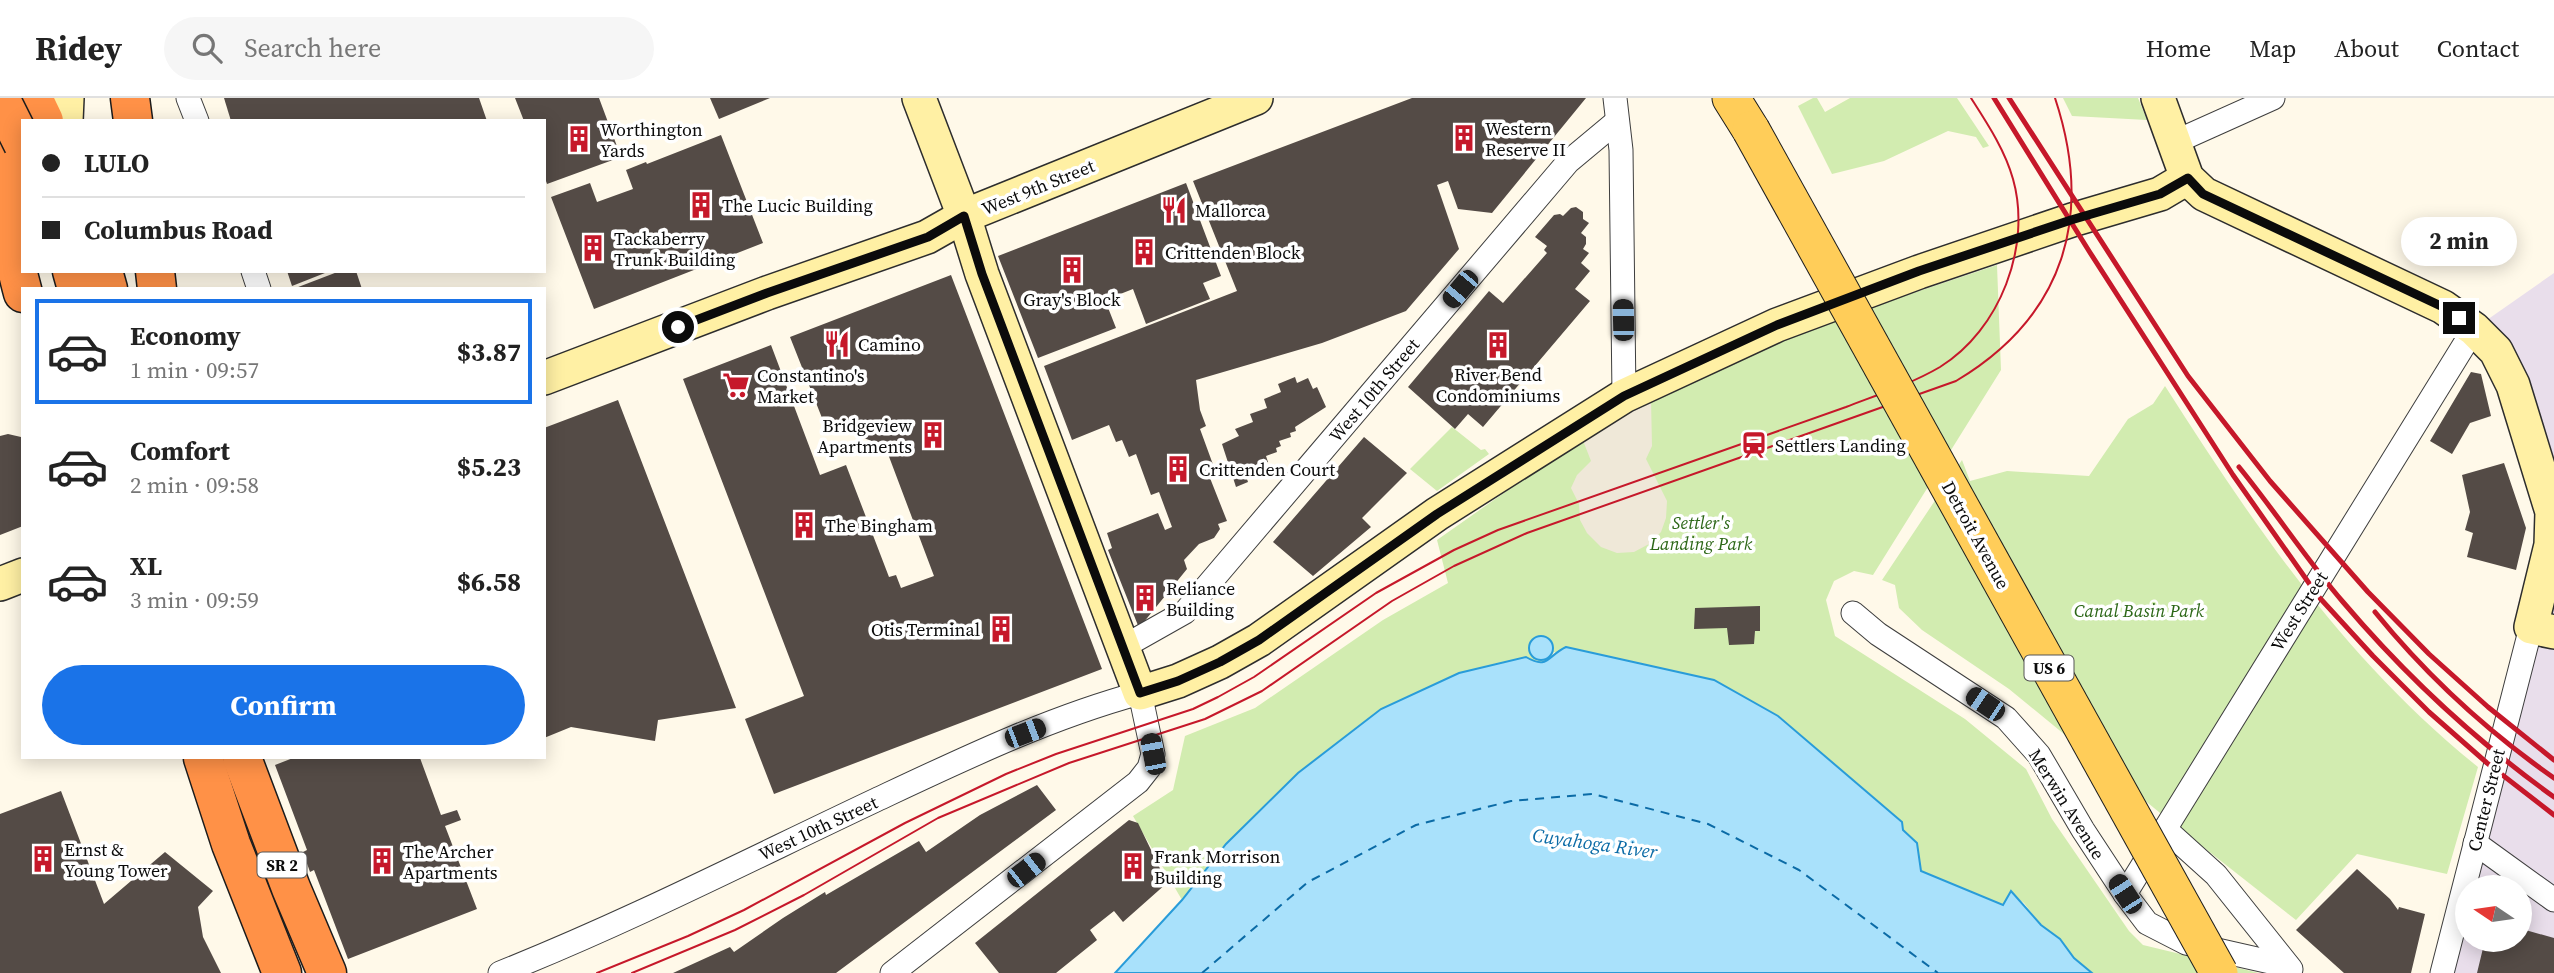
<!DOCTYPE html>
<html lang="en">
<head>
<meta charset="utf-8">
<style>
  body { margin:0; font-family:"Source Serif 4",serif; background:#f6f6f6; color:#222; height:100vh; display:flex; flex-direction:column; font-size:26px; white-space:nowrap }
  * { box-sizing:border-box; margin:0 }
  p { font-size:23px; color:#767676 }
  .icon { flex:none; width:38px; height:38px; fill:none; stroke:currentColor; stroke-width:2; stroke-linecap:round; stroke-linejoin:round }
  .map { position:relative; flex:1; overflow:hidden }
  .panel { position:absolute; left:21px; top:189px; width:525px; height:472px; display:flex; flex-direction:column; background:#fff; border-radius:0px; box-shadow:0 4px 18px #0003 }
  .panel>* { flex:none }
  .hud { position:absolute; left:21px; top:21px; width:525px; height:154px; border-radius:0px; box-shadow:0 4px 18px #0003; display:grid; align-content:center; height:154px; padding:0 21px; background:#fff }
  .needle { width:46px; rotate:283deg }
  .controls { position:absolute; left:2455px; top:777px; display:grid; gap:14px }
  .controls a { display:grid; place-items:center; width:77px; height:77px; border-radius:50%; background:#fff; box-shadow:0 4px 18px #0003; font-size:35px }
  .end { position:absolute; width:32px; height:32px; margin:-16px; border:9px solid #0b0b0b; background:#fff; box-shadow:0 0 0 4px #fff }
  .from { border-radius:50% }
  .bubble { position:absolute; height:49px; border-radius:24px; background:#fff; box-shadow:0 4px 18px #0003; font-size:23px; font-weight:700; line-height:49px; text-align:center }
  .car { position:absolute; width:21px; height:42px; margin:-21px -10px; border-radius:9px; box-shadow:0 0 5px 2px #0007; background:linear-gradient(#222 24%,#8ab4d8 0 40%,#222 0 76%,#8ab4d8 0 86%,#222 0) }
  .hud b { display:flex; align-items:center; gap:24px; height:66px; font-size:26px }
  .hud b+b { border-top:2px solid #e0e0e0 }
  .hud i { width:18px; height:18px; background:#222 }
  ul { padding:12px 0 0; list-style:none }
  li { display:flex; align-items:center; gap:21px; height:105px; margin:0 14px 10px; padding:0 7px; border:4px solid transparent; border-radius:0px }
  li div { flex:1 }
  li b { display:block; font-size:26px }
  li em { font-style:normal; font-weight:700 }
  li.active { border-color:#1a73e8 }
  li>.icon { width:63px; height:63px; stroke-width:1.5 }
  .cta { display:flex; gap:14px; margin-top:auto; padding:14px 21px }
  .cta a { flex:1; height:80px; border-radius:42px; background:#1a73e8; color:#fff; font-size:28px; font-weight:700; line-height:80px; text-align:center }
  header { display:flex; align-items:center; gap:42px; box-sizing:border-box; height:98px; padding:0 35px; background:#fff; border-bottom:2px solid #e0e0e0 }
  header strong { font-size:33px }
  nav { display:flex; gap:38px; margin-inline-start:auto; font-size:24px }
  .search { width:490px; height:63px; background:#f6f6f6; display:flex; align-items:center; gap:18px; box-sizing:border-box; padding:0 24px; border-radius:38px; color:#767676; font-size:26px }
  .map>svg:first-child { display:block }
</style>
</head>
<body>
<header>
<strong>Ridey</strong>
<div class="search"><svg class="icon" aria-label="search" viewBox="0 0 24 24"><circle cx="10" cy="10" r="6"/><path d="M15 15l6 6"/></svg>Search here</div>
<nav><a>Home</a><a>Map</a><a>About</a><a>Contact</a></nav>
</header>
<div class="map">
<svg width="2554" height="875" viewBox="0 0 2554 875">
  <rect width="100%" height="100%" fill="#fff9e9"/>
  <!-- industrial -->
  <path fill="#e9deeb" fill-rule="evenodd" d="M2554 175V875H2443L2552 414 2474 231ZM2468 789H2520V842H2468Z"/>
  <!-- green -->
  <g fill="#d2ecb0">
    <polygon points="1813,0 1817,0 1825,14 1850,0 1957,0 1989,48 1983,50 1976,39 1948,33 1884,63 1832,76 1798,8"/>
    <polygon points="2063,0 2138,0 2147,22 2072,18"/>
    <path d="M1997 167 2001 272 1873 477 1854 473 1834 483 1826 502 1835 538 1965 621 2026 671 2052 721 2129 833 2143 847 2259 875H2092L2074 860 2060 841 2041 827 2024 805 2010 794 2003 807 1921 773 1917 745 1903 732 1902 724 1852 683 1554 554C1549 563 1546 565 1536 565L1381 611 1298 675 1226 746 1182 802 1133 718 1173 692 1185 638 1255 610 1383 522 1448 485 1437 442 1582 340 1632 311 1802 232Z"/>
    <path d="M2165 288C2255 429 2345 562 2478 669L2447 776 2357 756 2296 822 2165 719 2009 591 1922 532 1899 510 1895 487 1882 482 1962 362 1970 383 2007 373 2089 378 2128 321 2153 306Z"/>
    <polygon points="1452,329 1481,352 1485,351 1489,356 1437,393 1410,371"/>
  </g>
  <!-- plaza -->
  <polygon fill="#efe8d8" points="1651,302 1652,348 1646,361 1667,403 1666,420 1661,434 1649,446 1634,454 1617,455 1601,449 1587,435 1580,422 1579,406 1571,390 1577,377 1591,363 1582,340"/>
  <!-- water -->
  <g fill="#a9e1fb" stroke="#299cd9" stroke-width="2">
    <circle cx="1541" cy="550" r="12"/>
    <path d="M1566 549 1714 582 1778 618 1902 724 1903 732 1917 745 1921 773 2003 807 2011 793 2041 827 2060 841 2074 860 2092 875H1115L1182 802 1226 746 1298 675 1381 611 1459 575 1526 559C1548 572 1547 558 1566 549Z"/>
  </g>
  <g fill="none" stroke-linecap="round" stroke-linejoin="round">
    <!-- ferry -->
    <polyline stroke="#0b6ba6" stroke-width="2" stroke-dasharray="9 7" stroke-linecap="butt" points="1202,875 1308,784 1416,727 1511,703 1593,696 1708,726 1799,772 1938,875"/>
  </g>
  <!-- building -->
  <g fill="#544b46">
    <polygon points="224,0 479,0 487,23 231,23"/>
    <polygon points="515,0 599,0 621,59 547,86 544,77 544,23 524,23"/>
    <polygon points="710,0 770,0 719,21"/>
    <polygon points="1412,0 1586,0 1492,115 1458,111 1448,83 1437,87 1459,151 1406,213 1322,245 1196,282 1200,312 1206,328 1200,331 1215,372 1208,375 1227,423 1218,426 1220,431 1214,440 1199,446 1184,462 1187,471 1139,530 1108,452 1112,450 1107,435 1158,415 1165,432 1172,429 1159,394 1151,397 1136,356 1129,359 1122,342 1116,344 1109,327 1072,342 1044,268 1237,193 1193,83"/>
    <polygon points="721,37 763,145 594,211 551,99 590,85 597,104 633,91 626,72 646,64 647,66"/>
    <polygon points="1186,85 1221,178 1203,185 1210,201 1146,226 1133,191 1105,202 1116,230 1038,260 998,158"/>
    <polygon points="1576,109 1583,114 1583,121 1589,125 1581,135 1586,139 1586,146 1583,151 1589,155 1581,165 1590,173 1575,191 1590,203 1483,329 1468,316 1455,331 1408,289 1489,193 1503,205 1547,155 1544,152 1547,148 1535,139 1554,117 1560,116 1563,118 1571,110"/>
    <polygon points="287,173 330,173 292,188"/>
    <polygon points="340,173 356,173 362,191 293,191"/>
    <polygon points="951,177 1102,571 774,696 745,621 804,598 683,281 771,247 820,377 846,367 889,479 896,477 901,490 934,478 885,348 824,325 790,239"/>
    <polygon points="2471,274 2481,276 2491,318 2470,325 2452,356 2430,343"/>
    <polygon points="1295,279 1297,285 1308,280 1313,291 1317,289 1326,309 1295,329 1296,333 1290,335 1291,339 1279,343 1281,348 1276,350 1277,354 1266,358 1268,364 1262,366 1263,370 1251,374 1253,378 1247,381 1248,384 1236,389 1222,346 1239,338 1235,331 1253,324 1250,316 1267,310 1264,301 1281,294 1278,286"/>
    <polygon points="618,302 736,610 658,622 655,643 571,629 544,640 544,330"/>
    <polygon points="8,336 21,339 23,343 23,428 0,437 0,338"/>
    <polygon points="1364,339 1407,375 1362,420 1371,429 1313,478 1273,444"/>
    <polygon points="2504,365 2526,430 2516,472 2467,459 2473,435 2465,432 2470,414 2462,377"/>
    <polygon points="1760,508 1760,533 1755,533 1754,546 1729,547 1727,530 1694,531 1695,510"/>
    <polygon points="293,660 420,660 441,717 457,712 461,722 445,728 477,811 348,861 314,772 310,774 303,754 307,752 275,667"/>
    <polygon points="1037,687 1056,712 836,875 673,875 730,849 734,854 783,820 825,794 826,797 919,743 926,754 980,717"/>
    <polygon points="61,693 104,806 165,754 213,793 198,809 203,839 221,875 0,875 0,716"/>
    <polygon points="1129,722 1138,725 1167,785 1123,824 1114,813 1090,832 1097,842 1056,875 999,875 975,845"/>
    <polygon points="2357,771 2390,801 2398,812 2399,809 2425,816 2411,875 2344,875 2296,832"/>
    <polygon points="2520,815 2526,816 2522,831 2554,840 2554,875 2477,875 2485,842 2520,842"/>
  </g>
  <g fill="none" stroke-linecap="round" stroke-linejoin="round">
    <defs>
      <g id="street">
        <polyline points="188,0 197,23"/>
        <polyline points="1615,0 1621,52 1624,298"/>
        <polyline points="2175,44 2273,0"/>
        <polyline points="253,173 259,191"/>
        <polyline points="1853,515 1878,536 2006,620 2039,657 2083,732 2125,796 2147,825 2186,845 2288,868"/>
        <polyline points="1123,549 1185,514 1568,64 1616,24"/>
        <polyline points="2165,731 2216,777 2291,871"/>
        <polyline points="2475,745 2554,802"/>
        <polyline points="2125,796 2474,231"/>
        <path d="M500 875C628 824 751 761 876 702 961 662 1048 620 1140 595L1153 656 1149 670 1138 684 892 875"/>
        <polyline points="2442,875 2531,529"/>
      </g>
      <g id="secondary">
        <polyline points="919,0 964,118 982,176 1140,595 1178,583 1220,564 1259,542 1437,416 1624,298 1777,227 1919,174 2072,122 2160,96 2187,80"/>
        <polyline points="2158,0 2187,80 2204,96 2443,209 2474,231 2496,253 2513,287 2552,414 2551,447 2531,529 2554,534"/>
        <polyline points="66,23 67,0"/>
        <polyline points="544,280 767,195 927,139 964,118 1256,0"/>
        <polyline points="0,486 23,477"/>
      </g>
      <polyline id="primary" points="1731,0 1751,32"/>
      <g id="highway">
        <path d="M7 0C0 73 4 125 23 195"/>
        <polyline points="33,0 44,23"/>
        <polyline points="130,0 133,23"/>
        <polyline points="72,173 77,191"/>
        <polyline points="103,173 108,191"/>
        <polyline points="155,173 157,191"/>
        <polyline points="203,660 231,746 282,875"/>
        <polyline points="242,660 291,790 327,875"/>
      </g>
    </defs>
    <!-- street casing -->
    <use href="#street" stroke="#3e3e3e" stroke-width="25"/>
    <!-- secondary casing -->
    <use href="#secondary" stroke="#2d2d2d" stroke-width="36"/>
    <!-- primary casing -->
    <use href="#primary" stroke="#1c1c1c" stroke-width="39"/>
    <!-- highway casing -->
    <use href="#highway" stroke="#1c1c1c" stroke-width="41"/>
    <!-- street -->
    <use href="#street" stroke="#fff" stroke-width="23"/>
    <!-- secondary -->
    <use href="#secondary" stroke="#fff0a4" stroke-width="33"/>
    <!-- primary -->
    <use href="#primary" stroke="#ffcd59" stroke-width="37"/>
    <!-- highway -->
    <use href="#highway" stroke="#ff9147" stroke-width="38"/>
    <!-- tram -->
    <g stroke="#c6182a" stroke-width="2">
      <path d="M597 875 688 838 744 812 905 725 1006 676 1056 656 1193 611 1218 599 1254 579 1376 495 1454 452 1498 432 1846 309C1877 297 1911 286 1940 269 2000 232 2032 148 2013 81 2005 52 1987 25 1971 0"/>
      <path d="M632 875 735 832 804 797 938 720 1069 665 1205 621 1262 593 1392 503 1454 468 1527 435 1956 283C2065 218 2094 118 2055 0"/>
    </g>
    <!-- rail -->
    <g stroke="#c6182a" stroke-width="5">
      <polyline points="1994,0 2089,153 2233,377 2318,498 2373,558 2429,614 2487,665 2554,717"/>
      <polyline points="2009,0 2188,278 2270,383 2368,494 2429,556 2488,609 2554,662"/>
      <path d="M2239 369C2275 413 2306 461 2343 504 2405 577 2476 643 2554 699"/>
      <path d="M2375 514C2427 578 2487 633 2554 680"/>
    </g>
    <defs>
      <polyline id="primary-bridge" points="1751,32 2219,875"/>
      <polyline id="highway-bridge" points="0,0 23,46"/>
    </defs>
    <!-- primary-bridge casing -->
    <use href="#primary-bridge" stroke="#1c1c1c" stroke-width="39" stroke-linecap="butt"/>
    <!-- highway-bridge casing -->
    <use href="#highway-bridge" stroke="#1c1c1c" stroke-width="41" stroke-linecap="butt"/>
    <!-- primary-bridge -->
    <use href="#primary-bridge" stroke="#ffcd59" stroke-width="37"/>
    <!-- highway-bridge -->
    <use href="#highway-bridge" stroke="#ff9147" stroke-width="38"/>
  </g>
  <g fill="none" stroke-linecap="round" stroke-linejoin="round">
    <!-- route -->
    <polyline stroke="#0b0b0b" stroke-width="9" points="678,229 767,195 928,139 964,118 982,176 1140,595 1178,583 1220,564 1259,542 1437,416 1624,298 1777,227 1919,173 2071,122 2160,96 2188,80 2203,96 2443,209 2459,220"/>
  </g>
  <!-- icons -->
  <defs>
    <symbol id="building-bare" viewBox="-9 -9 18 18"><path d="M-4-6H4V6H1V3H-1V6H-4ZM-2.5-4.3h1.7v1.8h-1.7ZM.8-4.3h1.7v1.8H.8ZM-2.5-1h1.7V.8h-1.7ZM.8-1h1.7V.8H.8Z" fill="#c6182a" stroke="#fff" stroke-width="2.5" paint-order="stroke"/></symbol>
    <symbol id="restaurant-bare" viewBox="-9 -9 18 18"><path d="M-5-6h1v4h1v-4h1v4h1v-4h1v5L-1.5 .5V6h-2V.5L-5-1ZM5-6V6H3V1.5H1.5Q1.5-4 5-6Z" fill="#c6182a" stroke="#fff" stroke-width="2.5" paint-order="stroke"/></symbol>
    <symbol id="supermarket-bare" viewBox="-9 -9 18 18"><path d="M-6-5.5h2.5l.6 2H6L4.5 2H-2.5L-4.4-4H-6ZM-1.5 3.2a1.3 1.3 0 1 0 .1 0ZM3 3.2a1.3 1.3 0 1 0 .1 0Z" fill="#c6182a" stroke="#fff" stroke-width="2.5" paint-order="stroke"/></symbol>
    <symbol id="station-bare" viewBox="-9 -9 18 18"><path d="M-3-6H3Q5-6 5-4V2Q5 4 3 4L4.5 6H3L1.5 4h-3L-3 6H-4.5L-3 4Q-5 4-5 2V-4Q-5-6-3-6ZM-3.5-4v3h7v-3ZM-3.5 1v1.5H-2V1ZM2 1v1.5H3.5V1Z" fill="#c6182a" stroke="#fff" stroke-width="2.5" paint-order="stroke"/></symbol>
  </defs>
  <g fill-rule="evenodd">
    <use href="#building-bare" x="1445" y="21" width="38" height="38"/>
    <use href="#building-bare" x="560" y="22" width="38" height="38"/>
    <use href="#building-bare" x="682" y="88" width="38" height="38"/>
    <use href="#restaurant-bare" x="1155" y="93" width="38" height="38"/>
    <use href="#building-bare" x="574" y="131" width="38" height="38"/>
    <use href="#building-bare" x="1125" y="135" width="38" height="38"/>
    <use href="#building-bare" x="1053" y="153" width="38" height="38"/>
    <use href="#restaurant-bare" x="818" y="227" width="38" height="38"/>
    <use href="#building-bare" x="1479" y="228" width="38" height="38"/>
    <use href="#supermarket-bare" x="717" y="268" width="38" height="38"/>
    <use href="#building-bare" x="914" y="318" width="38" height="38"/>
    <use href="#station-bare" x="1735" y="328" width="38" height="38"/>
    <use href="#building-bare" x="1159" y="352" width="38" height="38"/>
    <use href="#building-bare" x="785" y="408" width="38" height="38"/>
    <use href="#building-bare" x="1126" y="481" width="38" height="38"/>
    <use href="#building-bare" x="982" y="512" width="38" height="38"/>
    <use href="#building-bare" x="24" y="742" width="38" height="38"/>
    <use href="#building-bare" x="363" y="744" width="38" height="38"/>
    <use href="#building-bare" x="1114" y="749" width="38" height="38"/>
  </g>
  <g text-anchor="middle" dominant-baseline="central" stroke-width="7" stroke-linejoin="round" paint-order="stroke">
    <!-- shield labels -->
    <g fill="#fff" stroke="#545454" stroke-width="2">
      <rect x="2024.5" y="557.5" width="49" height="25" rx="5"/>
      <rect x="257.5" y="754.5" width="49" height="25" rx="5"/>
    </g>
    <g font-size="16" font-weight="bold" fill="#0b0b0b">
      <text x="2049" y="570">US 6</text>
      <text x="282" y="767">SR 2</text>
    </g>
    <!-- poi labels -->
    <g font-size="18" fill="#0b0b0b" stroke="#fff" text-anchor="start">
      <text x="1485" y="30">Western<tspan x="1485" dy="21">Reserve II</tspan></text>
      <text x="600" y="31">Worthington<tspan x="600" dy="21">Yards</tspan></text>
      <text x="722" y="107">The Lucic Building</text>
      <text x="1195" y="112">Mallorca</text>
      <text x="614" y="140">Tackaberry<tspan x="614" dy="21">Trunk Building</tspan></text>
      <text x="1165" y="154">Crittenden Block</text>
      <text x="1072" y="201" text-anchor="middle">Gray's Block</text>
      <text x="858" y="246">Camino</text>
      <text x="1498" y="276" text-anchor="middle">River Bend<tspan x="1498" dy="21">Condominiums</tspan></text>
      <text x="757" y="277">Constantino's<tspan x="757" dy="21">Market</tspan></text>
      <text x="912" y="327" text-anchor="end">Bridgeview<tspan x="912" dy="21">Apartments</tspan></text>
      <text x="1775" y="347">Settlers Landing</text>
      <text x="1199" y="371">Crittenden Court</text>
      <text x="825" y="427">The Bingham</text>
      <text x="1166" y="490">Reliance<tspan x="1166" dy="21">Building</tspan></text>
      <text x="980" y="531" text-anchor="end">Otis Terminal</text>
      <text x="64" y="751">Ernst &amp;<tspan x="64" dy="21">Young Tower</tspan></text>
      <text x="403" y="753">The Archer<tspan x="403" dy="21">Apartments</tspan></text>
      <text x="1154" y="758">Frank Morrison<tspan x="1154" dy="21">Building</tspan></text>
    </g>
    <!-- street labels -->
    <g font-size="18" fill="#0b0b0b" stroke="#fff">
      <text transform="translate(1038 89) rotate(-22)">West 9th Street</text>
      <text transform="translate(1374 292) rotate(-50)">West 10th Street</text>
      <text transform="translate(1976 437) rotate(61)">Detroit Avenue</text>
      <text transform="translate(2299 513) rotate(-58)">West Street</text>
      <text transform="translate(2486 702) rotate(-76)">Center Street</text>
      <text transform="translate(2067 706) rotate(58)">Merwin Avenue</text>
      <text transform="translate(818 730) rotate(-25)">West 10th Street</text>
    </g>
    <!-- park labels -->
    <g font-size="18" font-style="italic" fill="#2c6717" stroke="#fff">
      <text x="1701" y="424">Settler's<tspan x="1701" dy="21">Landing Park</tspan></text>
      <text x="2139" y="512">Canal Basin Park</text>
    </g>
    <!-- water labels -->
    <g font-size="19" font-style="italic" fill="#0b6ba6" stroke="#fff">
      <text transform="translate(1595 745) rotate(8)">Cuyahoga River</text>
    </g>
  </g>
</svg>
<div class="controls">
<a><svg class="needle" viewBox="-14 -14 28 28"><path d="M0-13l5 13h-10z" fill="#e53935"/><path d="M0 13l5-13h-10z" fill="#767676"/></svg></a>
</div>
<i class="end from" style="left:678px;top:229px"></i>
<i class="end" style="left:2459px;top:220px"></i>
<div class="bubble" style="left:2401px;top:119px;width:116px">2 min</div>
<i class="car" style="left:1460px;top:191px;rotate:220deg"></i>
<i class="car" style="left:1623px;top:222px;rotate:359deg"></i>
<i class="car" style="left:1985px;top:606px;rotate:304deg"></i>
<i class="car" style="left:1025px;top:635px;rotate:69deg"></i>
<i class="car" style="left:1153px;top:656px;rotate:349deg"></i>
<i class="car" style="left:1026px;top:772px;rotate:52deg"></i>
<i class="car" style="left:2125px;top:796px;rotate:327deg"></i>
<div class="hud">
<b><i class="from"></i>LULO</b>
<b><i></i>Columbus Road</b>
</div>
<section class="panel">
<ul>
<li class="active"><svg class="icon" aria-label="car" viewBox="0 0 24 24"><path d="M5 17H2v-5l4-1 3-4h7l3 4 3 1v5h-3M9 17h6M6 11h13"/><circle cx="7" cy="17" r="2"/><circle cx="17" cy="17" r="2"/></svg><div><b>Economy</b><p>1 min · 09:57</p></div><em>$3.87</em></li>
<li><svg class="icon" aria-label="car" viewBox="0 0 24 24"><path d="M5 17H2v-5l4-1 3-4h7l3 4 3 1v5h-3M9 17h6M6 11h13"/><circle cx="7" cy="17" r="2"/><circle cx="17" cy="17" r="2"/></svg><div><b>Comfort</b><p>2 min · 09:58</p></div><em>$5.23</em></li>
<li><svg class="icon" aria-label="car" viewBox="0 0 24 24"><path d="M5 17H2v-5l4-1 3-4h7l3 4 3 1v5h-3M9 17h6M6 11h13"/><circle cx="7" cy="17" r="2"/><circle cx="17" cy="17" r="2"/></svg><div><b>XL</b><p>3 min · 09:59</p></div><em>$6.58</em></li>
</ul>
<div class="cta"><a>Confirm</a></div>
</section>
</div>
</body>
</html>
